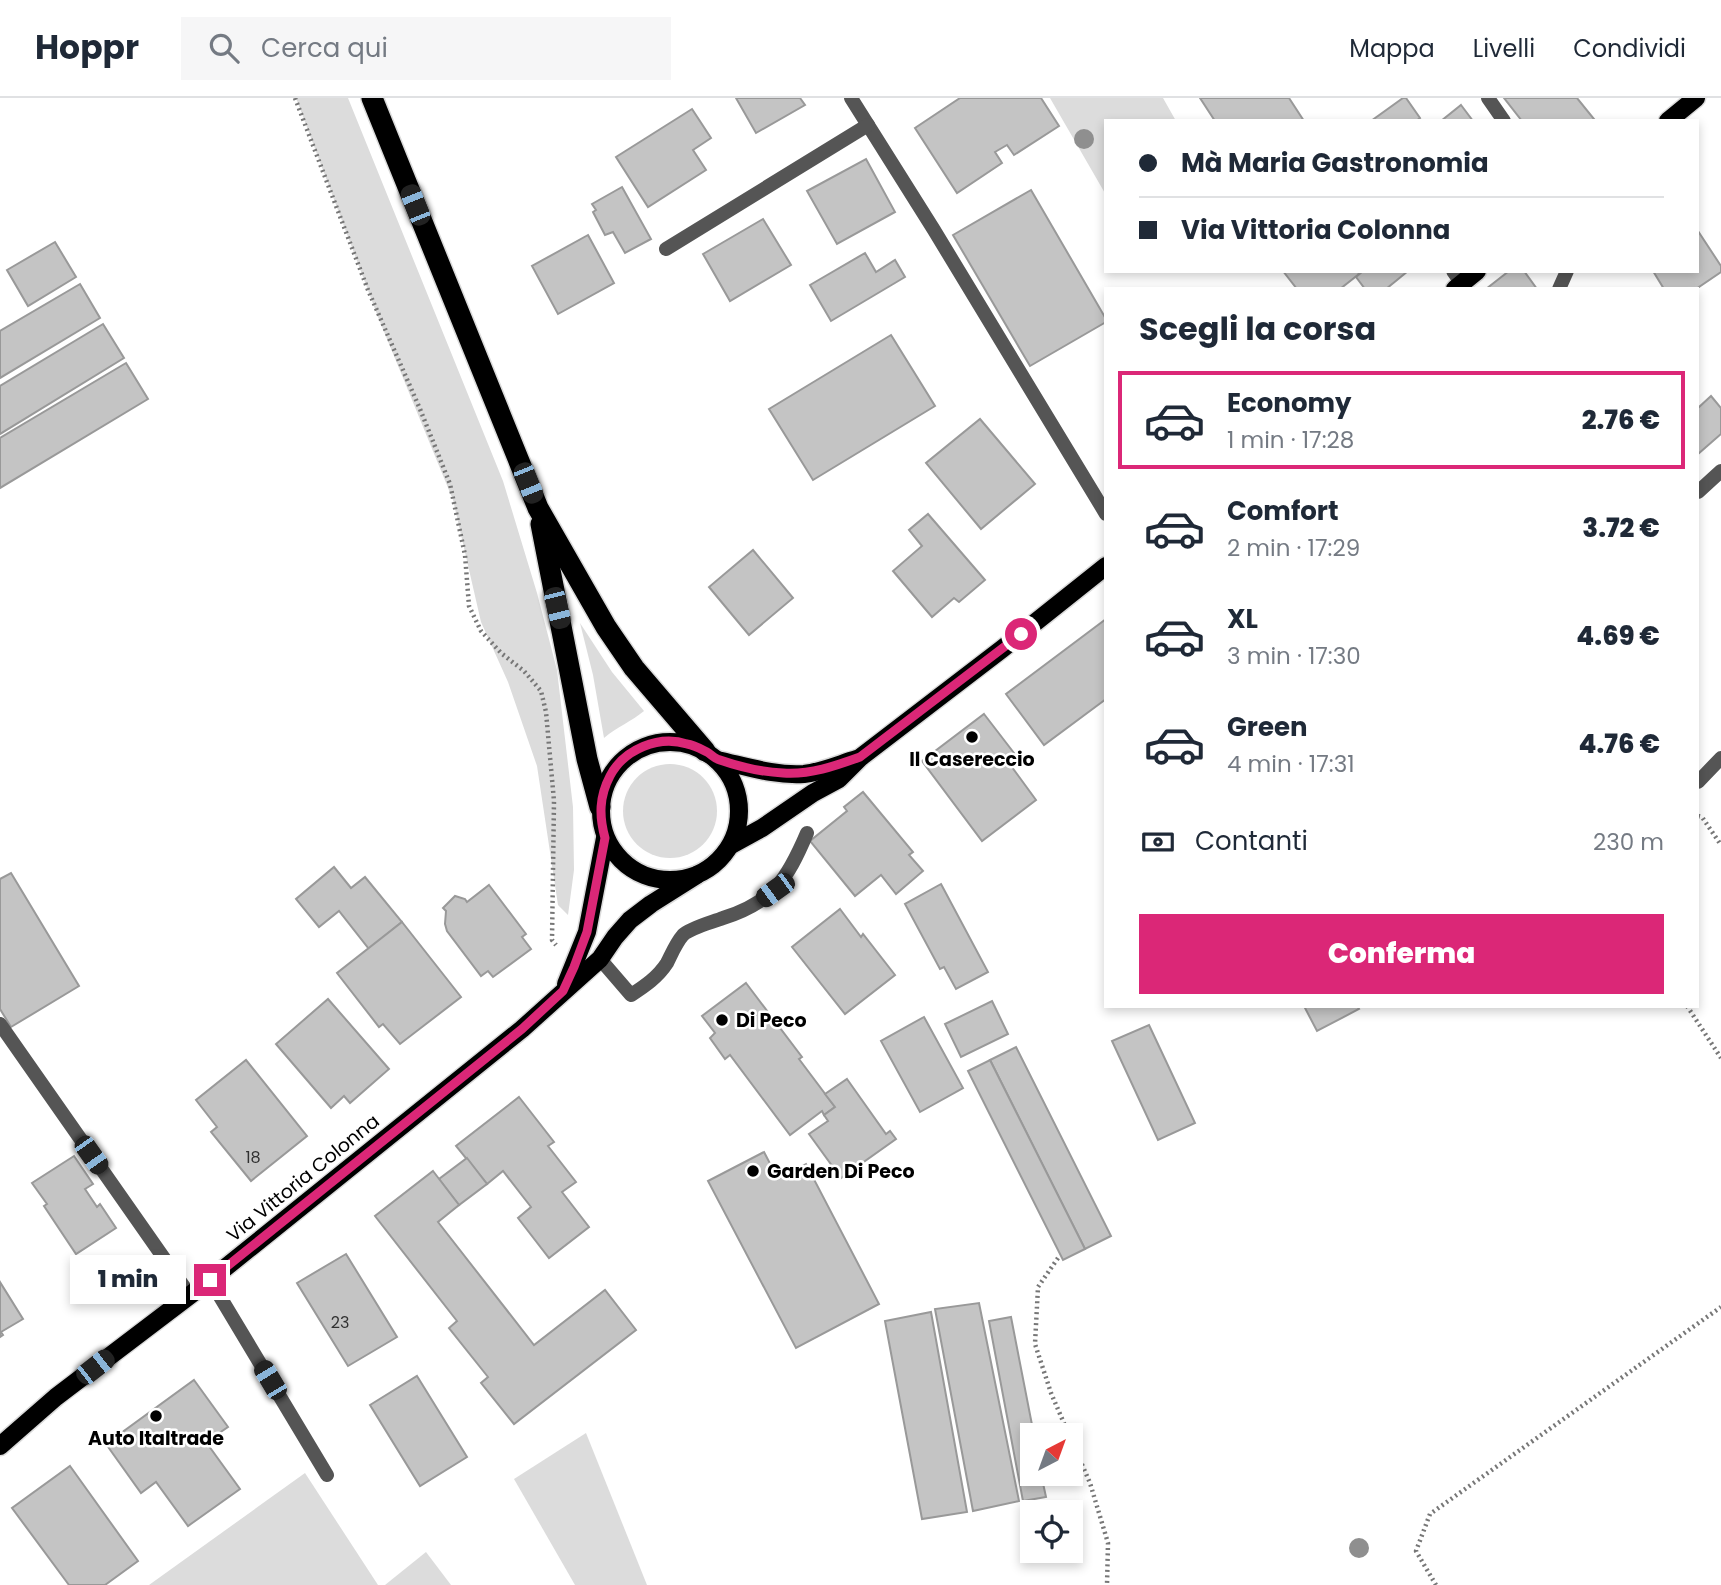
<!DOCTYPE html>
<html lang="it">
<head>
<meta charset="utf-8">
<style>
  body { margin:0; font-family:Poppins,sans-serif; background:#f6f6f7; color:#1f2937; height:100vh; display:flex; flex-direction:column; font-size:26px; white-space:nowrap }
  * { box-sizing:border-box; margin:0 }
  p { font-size:23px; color:#747a83 }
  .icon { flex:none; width:38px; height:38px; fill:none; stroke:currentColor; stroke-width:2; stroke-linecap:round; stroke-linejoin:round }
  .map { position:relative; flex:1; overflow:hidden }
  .details { position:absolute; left:1104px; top:189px; width:595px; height:721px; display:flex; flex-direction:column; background:#fff; border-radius:0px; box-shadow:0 4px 10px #0003 }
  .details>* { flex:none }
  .banner { position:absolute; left:1104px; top:21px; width:595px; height:154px; border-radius:0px; box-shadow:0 4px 10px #0003; display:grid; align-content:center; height:154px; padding:0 35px; background:#fff }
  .needle { width:46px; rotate:41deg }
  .fabs { position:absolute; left:1020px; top:1325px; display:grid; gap:14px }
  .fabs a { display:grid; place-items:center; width:63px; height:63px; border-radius:0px; background:#fff; box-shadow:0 4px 10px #0003; font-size:35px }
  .end { position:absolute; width:32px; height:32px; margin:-16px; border:9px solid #db2777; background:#fff; box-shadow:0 0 0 4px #fff }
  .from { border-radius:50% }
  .bubble { position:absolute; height:49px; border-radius:0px; background:#fff; box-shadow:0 4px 10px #0003; font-size:23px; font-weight:800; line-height:49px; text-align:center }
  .car { position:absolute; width:21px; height:42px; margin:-21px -10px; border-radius:9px; box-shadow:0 0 5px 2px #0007; background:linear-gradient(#222 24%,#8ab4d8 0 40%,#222 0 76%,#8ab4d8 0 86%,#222 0) }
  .banner b { display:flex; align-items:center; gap:24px; height:66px; font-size:26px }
  .banner b+b { border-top:2px solid #e0e1e3 }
  .banner i { width:18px; height:18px; background:#1f2937 }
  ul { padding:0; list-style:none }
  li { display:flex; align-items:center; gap:21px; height:98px; margin:0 14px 10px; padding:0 21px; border:4px solid transparent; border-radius:0px }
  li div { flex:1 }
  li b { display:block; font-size:26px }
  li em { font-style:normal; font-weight:800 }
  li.on { border-color:#db2777 }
  li>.icon { width:63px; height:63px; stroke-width:1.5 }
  h2 { padding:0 35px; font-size:32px; line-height:84px }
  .pay { display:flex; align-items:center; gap:18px; height:77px; padding:0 35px; font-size:26px }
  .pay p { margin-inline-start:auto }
  .cta { display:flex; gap:14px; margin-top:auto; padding:14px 35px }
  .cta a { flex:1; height:80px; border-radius:0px; background:#db2777; color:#fff; font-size:28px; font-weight:800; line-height:80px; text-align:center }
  header { display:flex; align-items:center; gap:42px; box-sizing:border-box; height:98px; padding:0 35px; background:#fff; border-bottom:2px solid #e0e1e3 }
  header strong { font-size:33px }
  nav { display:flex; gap:38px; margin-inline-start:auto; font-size:24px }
  .search { width:490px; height:63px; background:#f6f6f7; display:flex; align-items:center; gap:18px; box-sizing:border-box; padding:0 24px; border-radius:0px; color:#747a83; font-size:26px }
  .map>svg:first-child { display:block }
</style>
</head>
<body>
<header>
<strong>Hoppr</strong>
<div class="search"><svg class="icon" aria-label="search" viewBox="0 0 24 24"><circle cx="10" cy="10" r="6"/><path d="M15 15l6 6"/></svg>Cerca qui</div>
<nav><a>Mappa</a><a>Livelli</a><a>Condividi</a></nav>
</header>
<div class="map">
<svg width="1721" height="1487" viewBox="0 0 1721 1487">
  <rect width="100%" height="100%" fill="#fff"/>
  <!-- green -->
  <g fill="#dcdcdc">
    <polygon points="296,0 348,0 503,383 537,495 557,572 573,709 574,772 568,817 558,807 537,668 508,584 481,524 453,402 378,219"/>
    <polygon points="1050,0 1163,0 1176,23 1106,23 1106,97"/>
    <path d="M580 525 612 574 644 613C632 623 617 629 604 640L593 577Z"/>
    <circle cx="670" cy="713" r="47"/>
    <polygon points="586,1335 647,1487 575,1487 514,1381"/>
    <polygon points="305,1375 378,1487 149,1487"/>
    <polygon points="426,1454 451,1487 385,1487"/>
  </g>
  <!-- building -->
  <g fill="#c4c4c4" stroke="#999" stroke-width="2">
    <polygon points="736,0 800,0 805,7 756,35"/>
    <polygon points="960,0 1041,0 1059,28 1014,57 1007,47 995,54 1002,65 957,95 915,30"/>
    <polygon points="1200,0 1289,0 1304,23 1215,23"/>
    <polygon points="1403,0 1406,0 1420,20 1416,23 1371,23"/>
    <polygon points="1504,0 1577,0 1594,21 1591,23 1522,23"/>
    <polygon points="1461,7 1473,23 1441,23"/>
    <polygon points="692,11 711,40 693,52 706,72 648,109 616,59"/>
    <polygon points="866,61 895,114 837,146 807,93"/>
    <polygon points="622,89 651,141 625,155 613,134 605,137 593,114 596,112 592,106"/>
    <polygon points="1031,92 1106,221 1106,224 1030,268 953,137"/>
    <polygon points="763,121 791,167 730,203 703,156"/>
    <polygon points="1698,133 1721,168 1721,174 1696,191 1664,191 1653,173 1698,173"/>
    <polygon points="588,137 614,185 558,216 532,168"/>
    <polygon points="55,144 76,179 28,208 7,172"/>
    <polygon points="865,155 876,174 895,162 905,179 831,223 810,187"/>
    <polygon points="1283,173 1357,173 1359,176 1340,191 1297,191"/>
    <polygon points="1363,173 1408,173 1386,191 1365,191 1356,179"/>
    <polygon points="1509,173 1524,173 1537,191 1486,191"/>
    <polygon points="80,186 100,220 0,280 0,233"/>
    <polygon points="103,226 124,260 0,336 0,288"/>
    <polygon points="891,237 935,308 813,382 769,311"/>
    <polygon points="126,265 148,301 0,390 0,340"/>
    <polygon points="1711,298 1721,310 1721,336 1698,356 1698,310"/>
    <polygon points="980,321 1035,386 981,431 926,365"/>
    <polygon points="928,416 985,482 959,504 954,500 932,519 893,473 922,448 909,432"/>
    <polygon points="753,452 793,500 749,537 709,489"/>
    <polygon points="1106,521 1106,601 1044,647 1006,596"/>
    <polygon points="984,616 1014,655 1006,661 1036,702 982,743 922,663"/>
    <polygon points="863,694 913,754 909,757 923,773 896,796 881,777 855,798 810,743 847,713 844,709"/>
    <polygon points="334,769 351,790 365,779 402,824 369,851 339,813 319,829 296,801"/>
    <polygon points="11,775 79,888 11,929 0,911 0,781"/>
    <polygon points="941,786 988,874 956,891 944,869 940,871 905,806"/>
    <polygon points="489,787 526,836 522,839 531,851 493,879 488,873 481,878 447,833 445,826 446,813 443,810 455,798 465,801 467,804"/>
    <polygon points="840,811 861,839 863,836 895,877 845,916 792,849"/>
    <polygon points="402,824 461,899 400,946 383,926 379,929 337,875"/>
    <polygon points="746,885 802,959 799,961 835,1009 824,1017 822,1013 790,1037 730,957 725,961 710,940 715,935 702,918"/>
    <polygon points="328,901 389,971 350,1005 344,998 331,1010 276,946"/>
    <polygon points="992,903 1008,936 961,959 945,926"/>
    <polygon points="1304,908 1357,908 1359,911 1317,933"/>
    <polygon points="924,919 963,990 920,1014 881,943"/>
    <polygon points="1149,927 1195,1025 1158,1042 1112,943"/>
    <polygon points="1016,949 1111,1138 1085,1151 990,962"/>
    <polygon points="246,962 307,1038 251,1083 211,1034 217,1029 196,1002"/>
    <polygon points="990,962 1085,1151 1063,1162 968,973"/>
    <polygon points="847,981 886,1036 890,1033 896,1041 841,1080 809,1036 828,1023 824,1017 835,1009 825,996"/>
    <polygon points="519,999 554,1044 548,1048 576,1084 562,1094 589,1129 549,1160 518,1120 531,1109 503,1073 487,1086 456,1048"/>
    <polygon points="764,1054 778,1081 806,1066 879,1206 796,1250 708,1083"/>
    <polygon points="74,1058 93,1086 85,1091 97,1109 100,1106 116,1130 76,1156 44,1108 47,1106 32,1085"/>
    <polygon points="467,1060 487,1086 459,1107 439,1081"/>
    <polygon points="433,1073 459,1107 438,1124 534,1247 605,1192 636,1232 514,1326 481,1285 488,1279 449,1230 457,1223 375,1118"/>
    <polygon points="346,1156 397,1239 348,1268 297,1185"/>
    <polygon points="0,1184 23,1221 1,1234 3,1237 0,1239"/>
    <polygon points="979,1205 1019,1403 973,1413 935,1211"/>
    <polygon points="931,1214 967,1414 922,1421 885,1223"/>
    <polygon points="1011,1219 1034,1337 1032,1337 1032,1376 1041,1376 1046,1399 1023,1403 989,1223"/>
    <polygon points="417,1278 467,1359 420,1388 370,1307"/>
    <polygon points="194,1282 228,1329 206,1344 240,1391 188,1428 156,1384 141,1395 106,1346"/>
    <polygon points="70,1368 138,1463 105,1487 69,1487 12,1410"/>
  </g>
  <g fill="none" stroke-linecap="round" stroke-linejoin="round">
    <defs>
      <g id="primary">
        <polyline points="1668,23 1696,0"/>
        <polyline points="1455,191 1477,173"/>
        <circle cx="670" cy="713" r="69"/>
        <path d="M717 662C745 668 775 678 804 676 822 674 840 666 857 661"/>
        <polyline points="731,747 762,730 813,695 839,681 861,659 1002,551 1106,468"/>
        <polyline points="566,886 587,834 605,740"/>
        <polyline points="0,1348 56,1299 210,1182 522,931 600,861 615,839 630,822 651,806 697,777"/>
      </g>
      <g id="highway">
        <polyline points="372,0 538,410 606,529 634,570 705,653"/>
        <polyline points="541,426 587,661 600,709"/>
      </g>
    </defs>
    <!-- primary casing -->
    <use href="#primary" stroke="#dbdbdb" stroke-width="21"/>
    <!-- highway casing -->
    <use href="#highway" stroke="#dbdbdb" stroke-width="24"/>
    <!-- path -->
    <g stroke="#777" stroke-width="4.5" stroke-dasharray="2 3.5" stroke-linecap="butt">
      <polyline points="295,0 368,192 420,311 450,386 465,457 469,508 481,533 501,555 524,573 541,593 546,614 554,703 552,842 556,847"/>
      <polyline points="1698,718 1702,719 1721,747"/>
      <polyline points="1687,908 1721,960"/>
      <polyline points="1058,1160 1038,1189 1035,1246 1051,1295 1069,1337"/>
      <polyline points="1071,1341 1090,1385 1108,1445 1107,1487"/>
      <polyline points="1436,1487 1416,1453 1430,1416 1721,1209"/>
    </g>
    <!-- lane -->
    <g stroke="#555" stroke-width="14">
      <polyline points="851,0 934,132 1106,416"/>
      <polyline points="1488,0 1504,23"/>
      <polyline points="666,151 868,27"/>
      <polyline points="1453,173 1462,186"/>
      <polyline points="1559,191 1567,173"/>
      <polyline points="1698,394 1721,373"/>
      <polyline points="1698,684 1721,660"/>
      <polyline points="0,926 189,1196"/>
      <polyline points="210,1182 327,1377"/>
    </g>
    <!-- street -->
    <path stroke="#555" stroke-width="14" d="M600 861 631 897C645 888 658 879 667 865 672 855 676 845 683 837 690 830 713 824 723 820 773 804 787 782 807 735"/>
    <!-- primary -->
    <use href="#primary" stroke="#000" stroke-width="18"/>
    <!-- highway -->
    <use href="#highway" stroke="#000" stroke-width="21"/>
  </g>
  <!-- trees -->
  <g fill="#8f8f8f">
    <circle cx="1084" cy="41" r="10"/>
    <circle cx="1359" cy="1450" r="10"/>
  </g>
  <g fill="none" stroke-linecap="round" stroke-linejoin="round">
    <!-- route -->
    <path stroke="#db2777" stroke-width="9" d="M210 1182 522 931 563 893 574 869 587 834 605 740C599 718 599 699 610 678 624 651 659 637 687 646 694 647 701 651 707 654 712 657 715 661 720 662 740 669 762 674 783 675 810 677 835 668 860 659L1021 536"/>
  </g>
  <!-- markers -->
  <g fill="#000" stroke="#fff" stroke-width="2.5">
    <circle cx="972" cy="639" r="7"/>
    <circle cx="722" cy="922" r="7"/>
    <circle cx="753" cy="1073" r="7"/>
    <circle cx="156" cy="1318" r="7"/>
  </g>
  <g text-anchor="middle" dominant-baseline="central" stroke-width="5" stroke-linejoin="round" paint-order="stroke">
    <!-- number labels -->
    <g font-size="16" fill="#313131">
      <text x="253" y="1059">18</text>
      <text x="340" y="1224">23</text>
    </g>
    <!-- poi labels -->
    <g font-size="19" font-weight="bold" fill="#000" stroke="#fff">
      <text x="972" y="661">Il Casereccio</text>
      <text x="736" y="922" text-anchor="start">Di Peco</text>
      <text x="767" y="1073" text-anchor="start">Garden Di Peco</text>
      <text x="156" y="1340">Auto Italtrade</text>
    </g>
    <!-- street labels -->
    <g font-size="19" fill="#000" stroke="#fff">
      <text transform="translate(303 1080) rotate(-39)">Via Vittoria Colonna</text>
    </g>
  </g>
</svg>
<div class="fabs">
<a><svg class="needle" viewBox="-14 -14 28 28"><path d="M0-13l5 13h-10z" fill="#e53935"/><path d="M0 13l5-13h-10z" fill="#747a83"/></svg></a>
<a><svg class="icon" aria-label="locate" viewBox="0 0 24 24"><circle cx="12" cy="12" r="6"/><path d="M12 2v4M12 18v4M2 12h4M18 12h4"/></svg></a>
</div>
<i class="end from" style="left:1021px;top:536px"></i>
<i class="end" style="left:210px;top:1182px"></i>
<div class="bubble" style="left:70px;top:1157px;width:116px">1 min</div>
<i class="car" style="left:415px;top:107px;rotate:338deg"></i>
<i class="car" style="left:528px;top:385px;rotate:158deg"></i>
<i class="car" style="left:557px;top:510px;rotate:166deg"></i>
<i class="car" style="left:775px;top:792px;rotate:234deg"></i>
<i class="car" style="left:91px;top:1057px;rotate:145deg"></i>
<i class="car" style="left:95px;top:1269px;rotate:52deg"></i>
<i class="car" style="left:270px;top:1282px;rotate:329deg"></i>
<div class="banner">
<b><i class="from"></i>Mà Maria Gastronomia</b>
<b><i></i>Via Vittoria Colonna</b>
</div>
<section class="details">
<h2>Scegli la corsa</h2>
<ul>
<li class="on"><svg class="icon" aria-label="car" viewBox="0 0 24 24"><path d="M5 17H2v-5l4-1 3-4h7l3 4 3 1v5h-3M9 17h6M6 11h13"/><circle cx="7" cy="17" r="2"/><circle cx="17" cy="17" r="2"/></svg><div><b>Economy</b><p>1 min · 17:28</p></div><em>2.76 €</em></li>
<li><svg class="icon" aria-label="car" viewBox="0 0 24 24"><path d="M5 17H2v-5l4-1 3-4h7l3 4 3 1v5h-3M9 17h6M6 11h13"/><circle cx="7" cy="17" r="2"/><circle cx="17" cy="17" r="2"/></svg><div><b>Comfort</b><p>2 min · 17:29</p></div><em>3.72 €</em></li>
<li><svg class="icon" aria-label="car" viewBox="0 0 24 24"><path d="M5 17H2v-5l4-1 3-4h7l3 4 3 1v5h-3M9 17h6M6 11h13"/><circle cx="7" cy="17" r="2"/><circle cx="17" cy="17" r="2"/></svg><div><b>XL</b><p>3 min · 17:30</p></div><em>4.69 €</em></li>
<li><svg class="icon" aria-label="car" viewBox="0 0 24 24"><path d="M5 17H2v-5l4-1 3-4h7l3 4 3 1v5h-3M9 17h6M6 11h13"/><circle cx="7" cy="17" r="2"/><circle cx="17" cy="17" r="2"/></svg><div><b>Green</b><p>4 min · 17:31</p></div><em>4.76 €</em></li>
</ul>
<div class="pay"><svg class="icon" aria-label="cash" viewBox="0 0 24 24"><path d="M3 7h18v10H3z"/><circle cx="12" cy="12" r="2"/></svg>Contanti<p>230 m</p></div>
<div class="cta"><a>Conferma</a></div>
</section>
</div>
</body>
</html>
